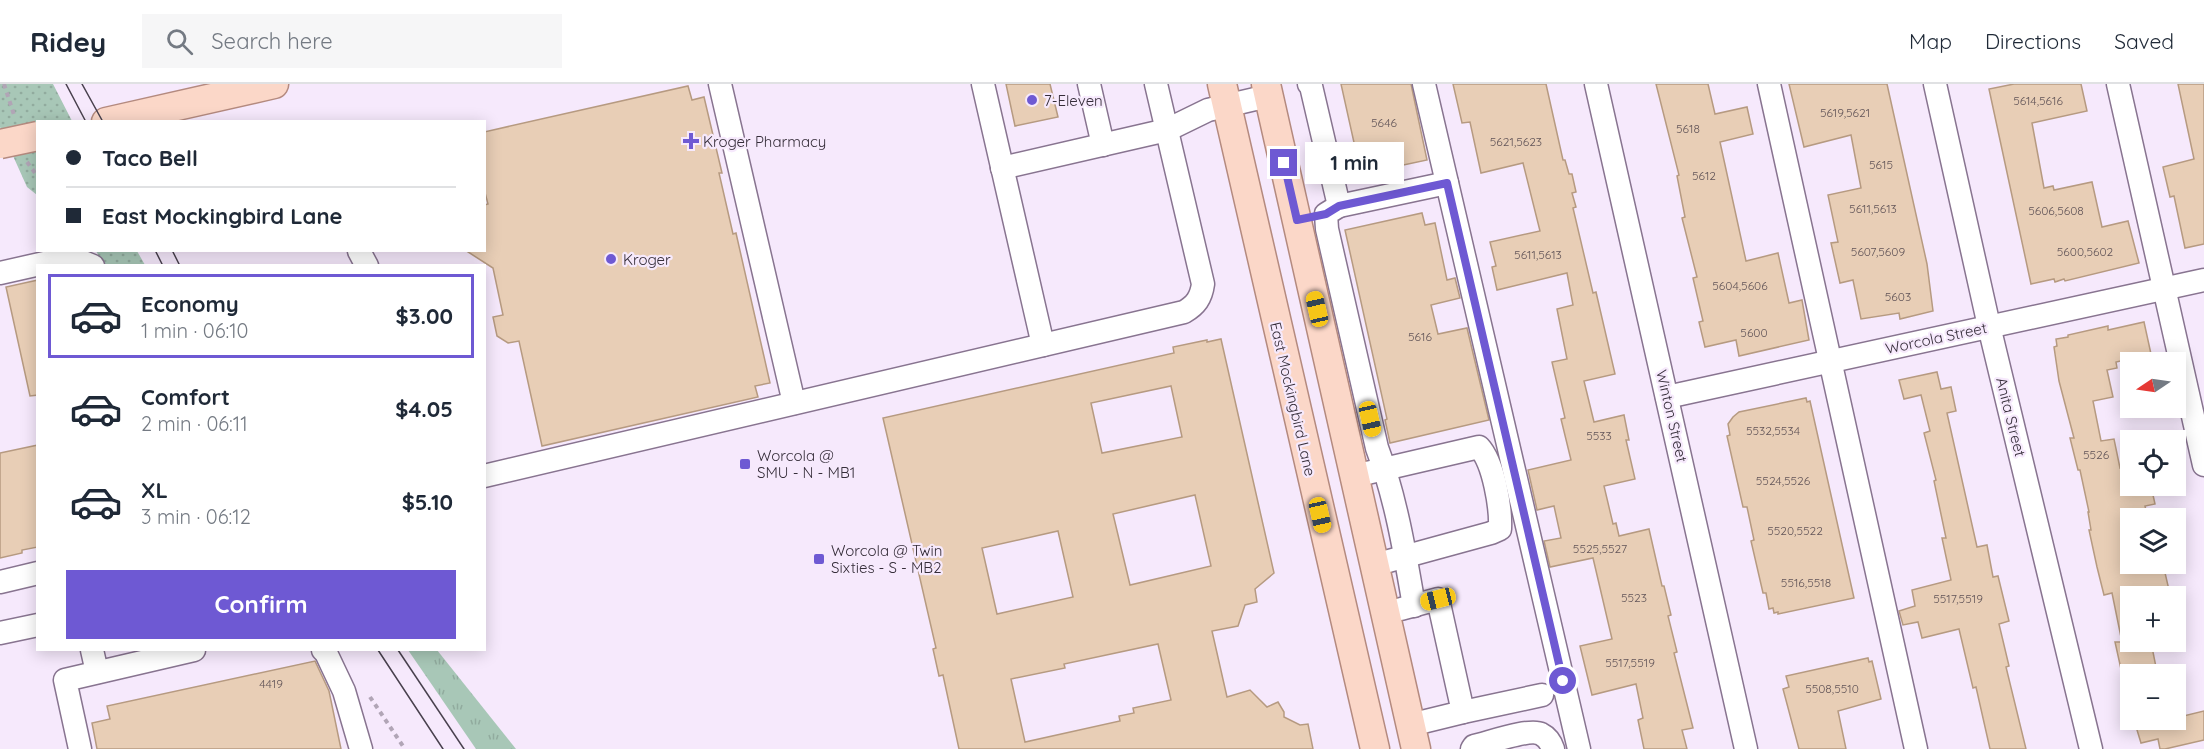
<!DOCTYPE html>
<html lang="en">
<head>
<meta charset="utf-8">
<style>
  body { margin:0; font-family:Quicksand,sans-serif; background:#f6f6f7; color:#1f2937; height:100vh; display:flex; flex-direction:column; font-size:22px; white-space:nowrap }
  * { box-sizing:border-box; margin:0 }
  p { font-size:20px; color:#747a83 }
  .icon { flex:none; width:33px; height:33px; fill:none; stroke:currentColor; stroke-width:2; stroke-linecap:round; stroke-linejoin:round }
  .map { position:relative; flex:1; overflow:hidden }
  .sheet { position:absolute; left:36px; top:180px; width:450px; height:387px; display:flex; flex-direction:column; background:#fff; border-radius:0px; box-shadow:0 3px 15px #0003 }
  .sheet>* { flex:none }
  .hud { position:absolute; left:36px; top:36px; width:450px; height:132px; border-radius:0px; box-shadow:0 3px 15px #0003; display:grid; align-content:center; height:132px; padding:0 30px; background:#fff }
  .needle { width:39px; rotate:257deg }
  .buttons { position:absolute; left:2120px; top:268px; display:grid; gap:12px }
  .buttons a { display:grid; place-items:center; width:66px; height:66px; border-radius:0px; background:#fff; box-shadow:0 3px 15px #0003; font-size:30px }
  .end { position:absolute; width:27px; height:27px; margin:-14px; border:8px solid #6e59d3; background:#fff; box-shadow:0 0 0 3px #fff }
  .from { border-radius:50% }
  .bubble { position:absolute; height:42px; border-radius:0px; background:#fff; box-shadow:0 3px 15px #0003; font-size:20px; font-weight:800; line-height:42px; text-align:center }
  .car { position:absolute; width:18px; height:36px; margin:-18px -9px; border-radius:8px; box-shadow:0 0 4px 2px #0007; background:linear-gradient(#f5c518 24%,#345 0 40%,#f5c518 0 76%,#345 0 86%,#f5c518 0) }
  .hud b { display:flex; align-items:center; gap:21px; height:57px; font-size:22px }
  .hud b+b { border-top:2px solid #e0e1e3 }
  .hud i { width:15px; height:15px; background:#1f2937 }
  ul { padding:10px 0 0; list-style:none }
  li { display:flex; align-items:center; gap:18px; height:84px; margin:0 12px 9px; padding:0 18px; border:3px solid transparent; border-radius:0px }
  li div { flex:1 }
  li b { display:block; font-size:22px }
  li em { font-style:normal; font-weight:800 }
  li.active { border-color:#6e59d3 }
  li>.icon { width:54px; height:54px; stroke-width:1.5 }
  .cta { display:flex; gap:12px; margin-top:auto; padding:12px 30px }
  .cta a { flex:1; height:69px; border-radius:0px; background:#6e59d3; color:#fff; font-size:24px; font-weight:800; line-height:69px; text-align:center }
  header { display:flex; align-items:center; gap:36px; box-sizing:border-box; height:84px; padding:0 30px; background:#fff; border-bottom:2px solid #e0e1e3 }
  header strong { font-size:28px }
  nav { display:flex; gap:33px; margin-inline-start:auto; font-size:21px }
  .search { width:420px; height:54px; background:#f6f6f7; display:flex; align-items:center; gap:15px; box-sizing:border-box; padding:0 21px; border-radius:0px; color:#747a83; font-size:22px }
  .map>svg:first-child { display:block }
</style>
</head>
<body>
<header>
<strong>Ridey</strong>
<div class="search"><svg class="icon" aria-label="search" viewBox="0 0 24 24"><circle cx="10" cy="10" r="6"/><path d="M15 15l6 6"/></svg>Search here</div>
<nav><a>Map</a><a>Directions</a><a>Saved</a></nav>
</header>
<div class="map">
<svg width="2204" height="665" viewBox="0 0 2204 665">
  <defs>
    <pattern id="grass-tufts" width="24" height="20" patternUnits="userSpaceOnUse" patternTransform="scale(1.5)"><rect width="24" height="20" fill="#a8c7b7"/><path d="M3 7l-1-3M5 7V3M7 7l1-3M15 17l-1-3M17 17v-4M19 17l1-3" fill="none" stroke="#91ab9e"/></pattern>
    <pattern id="park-dots" width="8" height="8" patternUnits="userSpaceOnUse" patternTransform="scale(1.5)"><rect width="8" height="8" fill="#a8c7b7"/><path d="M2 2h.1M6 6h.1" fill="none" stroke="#91ab9e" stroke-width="1.8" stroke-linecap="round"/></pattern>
  </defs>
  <rect width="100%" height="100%" fill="#f6e9fc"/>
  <!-- grass -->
  <polygon fill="url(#grass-tufts)" points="408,566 437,566 516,665 476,665"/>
  <!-- park -->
  <g fill="url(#park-dots)">
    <polygon points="0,0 53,0 72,37 38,38 37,111 27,103 0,43"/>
    <polygon points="96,167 137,167 145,181 104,181"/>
  </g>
  <!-- building -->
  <g fill="#e8ceb6" stroke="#b69a81" stroke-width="1.5" fill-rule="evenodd">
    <polygon points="1006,0 1050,0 1058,33 1015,42"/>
    <polygon points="1341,0 1411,0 1427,76 1361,90"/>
    <polygon points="1453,0 1546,0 1563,76 1565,76 1569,90 1572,90 1576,108 1572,109 1576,123 1573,124 1593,209 1596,208 1615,290 1584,297 1594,338 1624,331 1629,356 1626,356 1635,395 1604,402 1613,440 1616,439 1619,452 1649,445 1662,502 1664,502 1671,531 1668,532 1677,568 1674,569 1693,644 1682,646 1687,665 1644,665 1638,636 1643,634 1636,600 1592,611 1580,562 1612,555 1593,474 1550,483 1544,457 1561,454 1554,422 1537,426 1528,386 1571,376 1561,335 1565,334 1552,278 1567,275 1557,225 1573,221 1567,189 1497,206 1492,183 1496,182 1490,158 1540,147 1523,79 1481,89 1470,38 1462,39"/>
    <polygon points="1656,0 1708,0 1715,30 1747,23 1753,50 1720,58 1746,177 1778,169 1789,219 1802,216 1809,256 1739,272 1736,256 1705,263 1699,238 1703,237 1693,194 1697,193 1682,134 1685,133 1677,92 1679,91"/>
    <polygon points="1789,0 1887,0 1927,180 1933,227 1900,235 1899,229 1861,235 1853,196 1840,199 1831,159 1838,158 1828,111 1861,104 1851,51 1804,63"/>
    <polygon points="2014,0 2081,0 2087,27 2032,39 2044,104 2053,102 2054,106 2092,98 2102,143 2128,137 2139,179 2065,197 2064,195 2055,198 2054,195 2031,200 1989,5"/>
    <polygon points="2178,0 2204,0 2204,160 2185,164 2174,112 2170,113 2163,83 2194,75"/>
    <polygon points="688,2 692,16 704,13 722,89 719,89 733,150 736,149 770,299 755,302 758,313 542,362 519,257 508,259 497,252 493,233 503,231 493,184 465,166 484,166 484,121 488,120 484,105 484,48"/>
    <polygon points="1422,129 1425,141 1435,139 1447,196 1455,194 1460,214 1431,221 1438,250 1467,244 1489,336 1390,359 1385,336 1387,335 1345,146"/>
    <polygon points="38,196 38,311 30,312 6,203"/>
    <polygon points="2144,238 2151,270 2116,278 2117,284 2107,286 2113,313 2093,317 2101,357 2114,355 2120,384 2130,382 2130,402 2151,402 2155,420 2145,422 2148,435 2130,435 2130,486 2163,480 2169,506 2130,513 2130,558 2151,558 2157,588 2130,591 2128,594 2126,584 2121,585 2115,558 2122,558 2112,509 2104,511 2097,483 2089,446 2091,446 2088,428 2089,428 2080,386 2078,386 2070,354 2074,354 2059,297 2054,263 2057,262 2056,255 2068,253 2068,251 2108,242 2108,246"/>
    <path d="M1221 255 1274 489 1255 505 1257 518 1245 521 1238 542 1212 547 1227 613 1250 606 1267 623 1278 618 1284 628V633L1300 641 1308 640 1313 665H959L943 591 939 592 933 565 936 564 883 334 1174 269 1173 263 1207 256V258ZM1171 302 1182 353 1102 369 1091 319ZM1195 411 1211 482 1130 501 1113 430ZM1058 447 1073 513 997 530 982 464ZM1158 560 1171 616 1133 624 1134 629 1119 632 1120 637 1025 658 1011 595 1065 584 1064 580Z"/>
    <polygon points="1937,288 1941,305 1951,303 1956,327 1947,329 1977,463 1987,461 1993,493 1998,492 2009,537 1999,540 2009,582 2006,583 2026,665 1990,665 1976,603 1973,604 1959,545 1922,554 1918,538 1903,541 1899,527 1915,522 1912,506 1951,496 1942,454 1946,454 1934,397 1936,396 1924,349 1930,347 1921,311 1904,315 1899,296"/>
    <polygon points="1806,314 1807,318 1810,317 1854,514 1778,530 1778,528 1774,529 1773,524 1769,525 1766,509 1763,509 1751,457 1754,456 1747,423 1743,423 1727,352 1730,351 1728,340 1733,333 1739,328"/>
    <polygon points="38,361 38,463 22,466 22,469 0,474 0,369"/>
    <polygon points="1868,574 1869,578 1872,577 1881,615 1838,627 1846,665 1799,665 1783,605 1789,603 1786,592"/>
    <polygon points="315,577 329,607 341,665 97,665 92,639 110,635 107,622"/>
    <polygon points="2204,627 2204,656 2165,665 2160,665 2158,655 2141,659 2134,636 2175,636 2175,634"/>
  </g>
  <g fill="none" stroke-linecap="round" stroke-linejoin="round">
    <defs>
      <g id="minor">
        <polyline points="720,0 794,319"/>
        <polyline points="983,0 1043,261"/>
        <polyline points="1089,0 1103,61"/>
        <path d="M1309 0 1311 2 1339 122 1326 130 1327 145 1377 364C1396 414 1405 469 1414 522"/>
        <polyline points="1424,0 1579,665"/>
        <polyline points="1596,0 1746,665"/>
        <polyline points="1769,0 1916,665"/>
        <polyline points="1935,0 1989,242 2091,665"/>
        <polyline points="2118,0 2204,381"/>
        <polyline points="1002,84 1167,46 1208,26 1268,12"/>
        <polyline points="1339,122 1447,99"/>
        <polyline points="359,167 367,182"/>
        <polyline points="0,189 71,173 93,182"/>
        <polyline points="1667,313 2204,196"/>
        <path d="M484 392 1184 228C1196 221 1201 214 1203 200L1156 0"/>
        <path d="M1354 392 1479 363C1494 379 1501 424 1500 445L1491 449 1374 481"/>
        <polyline points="0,498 38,489"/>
        <polyline points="1401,525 1438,515 1463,628 1410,641"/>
        <polyline points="0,549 38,541"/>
        <polyline points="92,566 97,588"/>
        <polyline points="323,566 326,569 344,607 361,665"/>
        <polyline points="1463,628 1542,611"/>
        <polyline points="80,665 65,596 194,566"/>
        <path d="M1472 665 1474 662C1488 659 1530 644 1541 650 1547 653 1551 659 1553 665"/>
      </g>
      <g id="major">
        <polyline points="1222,0 1375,665"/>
        <polyline points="1266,0 1416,665"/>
        <polyline points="106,38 274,0"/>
      </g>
    </defs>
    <!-- minor casing -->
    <use href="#minor" stroke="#887490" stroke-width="25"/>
    <!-- major casing -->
    <use href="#major" stroke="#b48a7f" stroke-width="31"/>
    <!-- path -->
    <g stroke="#b1a5b6" stroke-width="4" stroke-dasharray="4.5 4.5" stroke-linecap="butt">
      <polyline points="4,0 15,34"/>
      <polyline points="27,78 38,93"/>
      <polyline points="370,613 405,665"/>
    </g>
    <!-- minor -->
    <use href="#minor" stroke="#fff" stroke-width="22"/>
    <!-- major -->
    <use href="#major" stroke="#fbd7c8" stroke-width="28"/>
    <!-- tram -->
    <g stroke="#49414e" stroke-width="1.5">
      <polyline points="66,0 86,38"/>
      <polyline points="82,0 103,38"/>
      <polyline points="155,166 163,182"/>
      <polyline points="172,166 180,182"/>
      <polyline points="378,566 443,665"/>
      <polyline points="398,566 464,665"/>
    </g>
    <defs>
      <polyline id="major-bridge" points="0,60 38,52"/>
    </defs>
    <!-- major-bridge casing -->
    <use href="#major-bridge" stroke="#b48a7f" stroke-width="31" stroke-linecap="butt"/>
    <!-- major-bridge -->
    <use href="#major-bridge" stroke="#fbd7c8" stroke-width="28"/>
  </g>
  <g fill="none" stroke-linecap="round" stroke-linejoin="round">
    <!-- route -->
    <polyline stroke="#6e59d3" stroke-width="8" points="1284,79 1297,136 1326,130 1339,122 1447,99 1563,597"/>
  </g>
  <!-- markers -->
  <g fill="#6e59d3" stroke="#f6e9fc" stroke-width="2">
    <circle cx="1032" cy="16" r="6"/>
    <path d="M688 48h6v6h6v6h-6v6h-6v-6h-6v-6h6z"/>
    <circle cx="611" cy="175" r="6"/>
    <rect x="739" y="374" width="12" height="12" rx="3"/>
    <rect x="813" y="469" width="12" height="12" rx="3"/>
  </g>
  <g text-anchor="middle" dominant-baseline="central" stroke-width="4.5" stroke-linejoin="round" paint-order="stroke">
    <!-- number labels -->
    <g font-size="12" fill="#625558">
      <text x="2038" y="16">5614,5616</text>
      <text x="1845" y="28">5619,5621</text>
      <text x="1384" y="38">5646</text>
      <text x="1688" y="44">5618</text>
      <text x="1516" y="57">5621,5623</text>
      <text x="1881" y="80">5615</text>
      <text x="1704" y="91">5612</text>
      <text x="1873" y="124">5611,5613</text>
      <text x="2056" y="126">5606,5608</text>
      <text x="1878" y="167">5607,5609</text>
      <text x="2085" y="167">5600,5602</text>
      <text x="1538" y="170">5611,5613</text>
      <text x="1740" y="201">5604,5606</text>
      <text x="1898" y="212">5603</text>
      <text x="1754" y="248">5600</text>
      <text x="1420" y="252">5616</text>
      <text x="1773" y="346">5532,5534</text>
      <text x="1599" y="351">5533</text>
      <text x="2096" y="370">5526</text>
      <text x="1783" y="396">5524,5526</text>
      <text x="1795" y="446">5520,5522</text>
      <text x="1600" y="464">5525,5527</text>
      <text x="1806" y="498">5516,5518</text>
      <text x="1634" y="513">5523</text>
      <text x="1958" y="514">5517,5519</text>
      <text x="1630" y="578">5517,5519</text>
      <text x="271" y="599">4419</text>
      <text x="1832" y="604">5508,5510</text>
    </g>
    <!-- poi labels -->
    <g font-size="15" fill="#352d39" stroke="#f6e9fc" text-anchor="start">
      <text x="1044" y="16">7-Eleven</text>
      <text x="703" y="57">Kroger Pharmacy</text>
      <text x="623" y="175">Kroger</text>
      <text x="757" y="371">Worcola @<tspan x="757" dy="17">SMU - N - MB1</tspan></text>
      <text x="831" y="466">Worcola @ Twin<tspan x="831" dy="17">Sixties - S - MB2</tspan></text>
    </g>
    <!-- street labels -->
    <g font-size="15" fill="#352d39" stroke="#f6e9fc">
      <text transform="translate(1936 254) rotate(-12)">Worcola Street</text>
      <text transform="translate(1293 315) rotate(77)">East Mockingbird Lane</text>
      <text transform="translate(1672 332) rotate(77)">Winton Street</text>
      <text transform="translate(2011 333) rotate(76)">Anita Street</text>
    </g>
  </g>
</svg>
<div class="buttons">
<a><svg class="needle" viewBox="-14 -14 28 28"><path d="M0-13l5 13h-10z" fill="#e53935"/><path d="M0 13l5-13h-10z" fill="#747a83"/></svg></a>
<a><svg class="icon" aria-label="locate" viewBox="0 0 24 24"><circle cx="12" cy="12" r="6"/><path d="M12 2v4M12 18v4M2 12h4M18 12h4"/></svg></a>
<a><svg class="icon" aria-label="layers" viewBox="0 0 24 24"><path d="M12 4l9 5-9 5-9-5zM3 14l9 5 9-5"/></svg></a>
<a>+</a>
<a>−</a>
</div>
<i class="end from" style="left:1563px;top:597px"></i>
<i class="end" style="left:1284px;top:79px"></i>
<div class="bubble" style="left:1305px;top:58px;width:99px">1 min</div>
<i class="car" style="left:1317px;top:225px;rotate:347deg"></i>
<i class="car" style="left:1370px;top:335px;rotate:167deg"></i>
<i class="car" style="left:1320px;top:431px;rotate:167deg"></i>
<i class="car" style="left:1438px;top:515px;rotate:256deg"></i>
<div class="hud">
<b><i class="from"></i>Taco Bell</b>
<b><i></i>East Mockingbird Lane</b>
</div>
<section class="sheet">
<ul>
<li class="active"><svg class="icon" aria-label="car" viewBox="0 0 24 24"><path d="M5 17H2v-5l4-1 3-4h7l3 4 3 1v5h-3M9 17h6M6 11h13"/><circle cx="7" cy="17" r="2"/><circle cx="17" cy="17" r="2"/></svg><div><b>Economy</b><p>1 min · 06:10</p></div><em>$3.00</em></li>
<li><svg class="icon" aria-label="car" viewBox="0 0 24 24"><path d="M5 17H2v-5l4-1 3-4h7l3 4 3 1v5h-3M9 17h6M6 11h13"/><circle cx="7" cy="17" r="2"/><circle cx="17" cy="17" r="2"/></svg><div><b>Comfort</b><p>2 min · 06:11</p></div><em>$4.05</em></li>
<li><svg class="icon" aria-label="car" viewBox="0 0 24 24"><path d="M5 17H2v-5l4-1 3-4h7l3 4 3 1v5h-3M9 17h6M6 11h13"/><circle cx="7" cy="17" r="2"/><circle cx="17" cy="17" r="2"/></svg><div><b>XL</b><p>3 min · 06:12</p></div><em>$5.10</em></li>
</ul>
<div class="cta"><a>Confirm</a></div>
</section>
</div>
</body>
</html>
